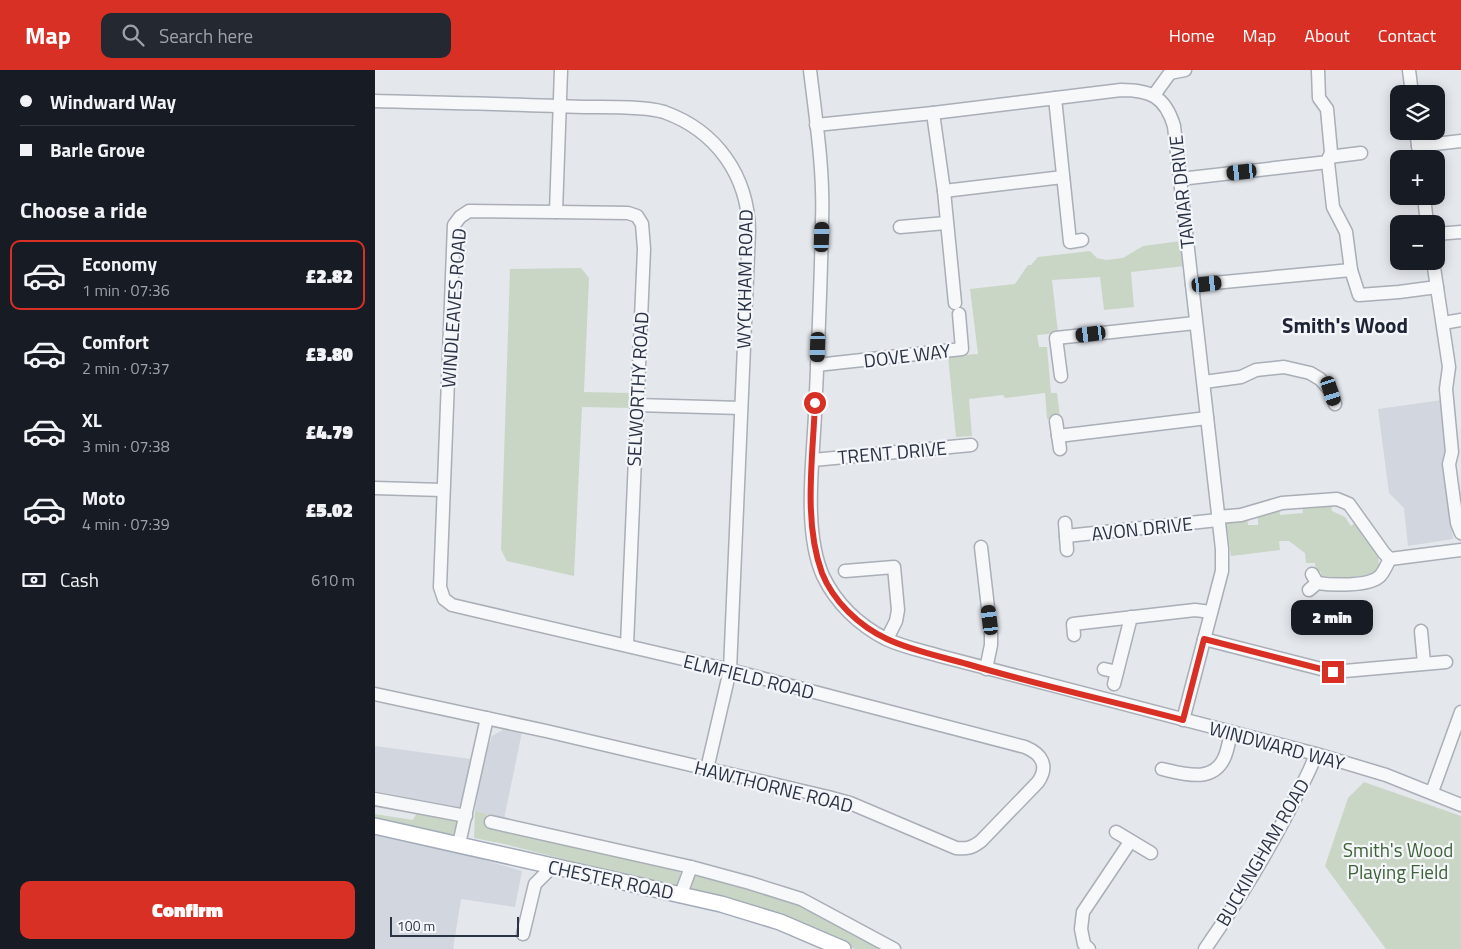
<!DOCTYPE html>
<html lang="en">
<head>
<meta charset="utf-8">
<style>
  body { margin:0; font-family:"Titillium Web",sans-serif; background:#242831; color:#f1f3f6; height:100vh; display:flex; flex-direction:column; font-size:19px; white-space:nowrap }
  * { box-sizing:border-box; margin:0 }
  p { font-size:16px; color:#9ea1a6 }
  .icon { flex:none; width:28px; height:28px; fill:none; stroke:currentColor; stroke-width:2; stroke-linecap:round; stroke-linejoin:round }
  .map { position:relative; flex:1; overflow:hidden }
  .drawer { display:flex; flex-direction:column; background:#171b24; width:375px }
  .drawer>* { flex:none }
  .hud { display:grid; align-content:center; height:110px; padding:0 20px; background:#171b24 }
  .tools { position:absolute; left:1015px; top:15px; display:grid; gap:10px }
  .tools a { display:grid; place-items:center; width:55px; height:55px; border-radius:10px; background:#171b24; box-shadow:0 2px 12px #0003; font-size:25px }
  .scale { position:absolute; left:15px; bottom:12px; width:129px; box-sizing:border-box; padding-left:5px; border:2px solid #2b3445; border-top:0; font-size:14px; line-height:18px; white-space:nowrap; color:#2b3445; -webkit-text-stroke:4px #f4f6f9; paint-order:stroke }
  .end { position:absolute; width:22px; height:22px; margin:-11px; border:6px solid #d93025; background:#fff; box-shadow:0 0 0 2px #fff }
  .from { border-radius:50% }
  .bubble { position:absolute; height:35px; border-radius:10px; background:#171b24; box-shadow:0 2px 12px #0003; font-size:16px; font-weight:800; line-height:35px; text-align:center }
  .car { position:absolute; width:15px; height:30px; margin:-15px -8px; border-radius:6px; box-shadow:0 0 4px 1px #0007; background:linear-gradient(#222 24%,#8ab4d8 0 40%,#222 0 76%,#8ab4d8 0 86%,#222 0) }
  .hud b { display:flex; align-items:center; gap:18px; height:48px; font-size:19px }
  .hud b+b { border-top:1px solid #363941 }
  .hud i { width:12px; height:12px; background:#f1f3f6 }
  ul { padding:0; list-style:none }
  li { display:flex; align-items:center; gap:15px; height:70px; margin:0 10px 8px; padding:0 10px; border:2px solid transparent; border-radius:10px }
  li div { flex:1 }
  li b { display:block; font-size:19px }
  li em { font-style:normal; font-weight:800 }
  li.active { border-color:#d93025 }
  li>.icon { width:45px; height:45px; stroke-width:1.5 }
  h2 { padding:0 20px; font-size:22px; line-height:60px }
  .pay { display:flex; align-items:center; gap:12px; height:55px; padding:0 20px; font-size:19px }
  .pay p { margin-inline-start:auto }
  .action { display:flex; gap:10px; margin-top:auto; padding:10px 20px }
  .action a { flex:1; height:58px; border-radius:10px; background:#d93025; color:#fff; font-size:20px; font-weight:800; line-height:58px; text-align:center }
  header { display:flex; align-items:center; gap:30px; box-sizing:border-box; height:70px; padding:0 25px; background:#d93025; color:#fff }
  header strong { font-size:24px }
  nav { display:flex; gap:28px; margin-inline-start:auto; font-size:18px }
  .search { width:350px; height:45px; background:#242831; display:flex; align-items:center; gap:12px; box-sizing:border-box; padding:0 18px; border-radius:10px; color:#9ea1a6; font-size:19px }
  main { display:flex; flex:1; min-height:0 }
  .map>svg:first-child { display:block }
</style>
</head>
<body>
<header>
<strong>Map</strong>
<div class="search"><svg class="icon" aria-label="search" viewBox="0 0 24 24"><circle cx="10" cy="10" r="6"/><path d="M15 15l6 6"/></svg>Search here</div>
<nav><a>Home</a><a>Map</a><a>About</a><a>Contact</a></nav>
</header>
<main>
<section class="drawer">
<div class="hud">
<b><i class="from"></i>Windward Way</b>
<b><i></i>Barle Grove</b>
</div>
<h2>Choose a ride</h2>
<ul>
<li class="active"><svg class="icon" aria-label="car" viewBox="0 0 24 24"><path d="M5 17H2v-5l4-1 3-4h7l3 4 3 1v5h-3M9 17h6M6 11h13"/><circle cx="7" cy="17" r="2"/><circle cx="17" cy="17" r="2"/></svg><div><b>Economy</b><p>1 min · 07:36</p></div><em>£2.82</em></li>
<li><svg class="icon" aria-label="car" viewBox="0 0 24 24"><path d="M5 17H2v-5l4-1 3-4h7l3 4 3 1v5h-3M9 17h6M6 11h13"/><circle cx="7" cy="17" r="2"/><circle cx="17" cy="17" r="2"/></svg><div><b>Comfort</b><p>2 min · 07:37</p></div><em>£3.80</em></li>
<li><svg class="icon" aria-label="car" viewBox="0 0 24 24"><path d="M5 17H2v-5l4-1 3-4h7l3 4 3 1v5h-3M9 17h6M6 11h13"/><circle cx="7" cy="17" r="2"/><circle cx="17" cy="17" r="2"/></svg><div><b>XL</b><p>3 min · 07:38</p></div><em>£4.79</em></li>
<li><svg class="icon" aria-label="car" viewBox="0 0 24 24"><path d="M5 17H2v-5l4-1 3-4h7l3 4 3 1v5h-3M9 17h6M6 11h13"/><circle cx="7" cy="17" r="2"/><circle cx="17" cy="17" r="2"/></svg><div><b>Moto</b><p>4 min · 07:39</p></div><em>£5.02</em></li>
</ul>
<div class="pay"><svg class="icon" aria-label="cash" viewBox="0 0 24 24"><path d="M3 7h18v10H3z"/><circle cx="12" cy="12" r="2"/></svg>Cash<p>610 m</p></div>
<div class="action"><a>Confirm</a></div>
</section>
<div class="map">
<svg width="1086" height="879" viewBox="0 0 1086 879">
  <rect width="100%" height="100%" fill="#e4e7ec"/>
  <!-- built -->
  <g fill="#d2d6de">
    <polygon points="1067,330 1072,380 1068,388 1078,469 1033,476 1029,438 1014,423 1003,339"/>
    <polygon points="129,659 147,662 129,749 100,741 108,692 117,666"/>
    <polygon points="0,676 96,689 89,733 86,739 0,721"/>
    <polygon points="0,764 79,781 147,801 140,837 86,829 78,879 0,879"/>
  </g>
  <!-- green -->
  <g fill="#c9d6c5">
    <polygon points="806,171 810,196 756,202 759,237 729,240 725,207 677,210 683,263 662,265 664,277 672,277 676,323 682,323 685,347 672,349 670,323 630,328 628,325 594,329 597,366 581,367 573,286 603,284 595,219 640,214 653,195 656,195 663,187 715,181 722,188 731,190 748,188 768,176"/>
    <polygon points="206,198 214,208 209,322 257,323 257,338 207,337 199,506 132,491 126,480 135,199"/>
    <polygon points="956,432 957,441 970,447 976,456 981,452 1003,481 1004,498 998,504 962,509 962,507 946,506 946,502 941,502 940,493 931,493 930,483 914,471 904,471 905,480 856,486 851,453 872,449 873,455 883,455 883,447 904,439 905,445 928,443 927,436"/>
    <polygon points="989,712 1086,746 1086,879 1011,879 950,796 973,728"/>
    <polygon points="100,741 112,744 109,755 305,800 306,812 301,818 129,774 99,768"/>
    <path d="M42 742 82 748C86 757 83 763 74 765L0 750V744L38 750Z"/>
    <polygon points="322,804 418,831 511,879 480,879 443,861 319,822 315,816 315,810"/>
  </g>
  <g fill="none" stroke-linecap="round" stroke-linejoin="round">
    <defs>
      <g id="minor">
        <path d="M435 0C441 50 449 101 447 151 446 215 443 280 440 344 438 392 428 461 448 506 461 533 484 555 511 569 528 577 548 581 565 586L941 684 1011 705 1086 735"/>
        <polyline points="943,0 944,28 952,39 956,82 953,92 958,137 971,162 976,200 984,225 1024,222 1062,217"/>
        <polyline points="1034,0 1037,24"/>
        <polyline points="779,25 795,3 810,0"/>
        <polyline points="680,28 695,172 707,170"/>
        <path d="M0 31C70 33 140 34 209 37 231 37 270 36 289 42 342 61 373 106 374 161L355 600 332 699"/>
        <polyline points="558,43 569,121 580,233"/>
        <path d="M441 55 558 43 746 20C775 20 790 26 799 56L847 479V501L808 650"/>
        <polyline points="1041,61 1045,89"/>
        <polyline points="1043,76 1086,71"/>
        <polyline points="954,87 986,83"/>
        <polyline points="805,109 953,92"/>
        <polyline points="569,121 688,107"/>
        <polyline points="1049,126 1052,154"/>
        <polyline points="181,142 253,143 262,146 267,154 269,179 252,575"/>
        <polyline points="525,157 571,153"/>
        <polyline points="1061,164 1086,162"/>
        <polyline points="1058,191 1074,297 1071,319 1077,382 1074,394 1082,453 1086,463"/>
        <polyline points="817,215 976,200"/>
        <polyline points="1068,253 1086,250"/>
        <polyline points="442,295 587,279 584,244"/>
        <polyline points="686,306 681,268 820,253"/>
        <polyline points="829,312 866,307 881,300 909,297 935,303 945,309 956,321 960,334"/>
        <polyline points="261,335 366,338"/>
        <polyline points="681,351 685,379"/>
        <polyline points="683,366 832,348"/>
        <polyline points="438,390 596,375"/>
        <polyline points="0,418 68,420"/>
        <polyline points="843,447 866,445 907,433 962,429 974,434 1009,483 1015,489 1086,480"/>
        <polyline points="690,453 692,480"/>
        <polyline points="691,466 843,450"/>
        <polyline points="606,477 616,564 616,575 611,599"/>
        <polyline points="470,501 519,497 523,540 521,551 512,569"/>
        <path d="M942 513C956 515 994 517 1005 506 1009 502 1012 494 1015 489"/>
        <polyline points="934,520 942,513 937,504"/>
        <polyline points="1046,561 1049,593"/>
        <polyline points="699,565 698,554 820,540 836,542"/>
        <polyline points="829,569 958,602 1071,592"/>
        <polyline points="729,599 742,602"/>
        <polyline points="739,614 756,547"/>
        <path d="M0 624 171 661 453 727 475 733 581 778C592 779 597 778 606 771L663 712C674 696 667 684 650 677L355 600 77 535 69 529 65 517 79 155 85 147 94 141 181 142 186 0"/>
        <path d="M787 699C809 704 839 714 850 686 853 679 854 670 856 663"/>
        <polyline points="1057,722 1086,642"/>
        <polyline points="0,729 91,746"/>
        <polyline points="116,752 316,797 375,813 426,829 519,879"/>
        <polyline points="741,762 776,783"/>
        <polyline points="84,774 112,648"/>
        <polyline points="306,824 316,797"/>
        <polyline points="148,864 160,814 177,797"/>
        <polyline points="714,879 709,874 706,859 708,842 755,772"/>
        <path d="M830 879C862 833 891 785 917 735 925 718 935 702 941 684"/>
      </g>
      <polyline id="major" points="0,756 346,834 405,852 468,879"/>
    </defs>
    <!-- minor casing -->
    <use href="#minor" stroke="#a9aeb7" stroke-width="15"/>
    <!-- major casing -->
    <use href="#major" stroke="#a3abb8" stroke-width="18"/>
    <!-- minor -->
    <use href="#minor" stroke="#f7f8fa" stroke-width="12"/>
    <!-- major -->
    <use href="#major" stroke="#fff" stroke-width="15"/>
  </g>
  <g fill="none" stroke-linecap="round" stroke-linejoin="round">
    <!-- route -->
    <path stroke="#d93025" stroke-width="6" d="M440 333C438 387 428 451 447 503 458 531 484 556 512 569 535 580 567 587 592 594 663 615 736 631 808 650L829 569 958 602"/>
  </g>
  <g text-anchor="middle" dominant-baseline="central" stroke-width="4.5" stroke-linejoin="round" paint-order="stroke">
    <!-- street labels -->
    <g font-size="19" fill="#2b3445" stroke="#f4f6f9">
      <text transform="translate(806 122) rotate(-96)">TAMAR DRIVE</text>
      <text transform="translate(369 209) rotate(-89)">WYCKHAM ROAD</text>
      <text transform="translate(78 238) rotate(-86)">WINDLEAVES ROAD</text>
      <text transform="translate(532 285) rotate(-7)">DOVE WAY</text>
      <text transform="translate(262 319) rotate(-87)">SELWORTHY ROAD</text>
      <text transform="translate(517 382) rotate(-5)">TRENT DRIVE</text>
      <text transform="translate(767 458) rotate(-6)">AVON DRIVE</text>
      <text transform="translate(374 606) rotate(14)">ELMFIELD ROAD</text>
      <text transform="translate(902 675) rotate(15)">WINDWARD WAY</text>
      <text transform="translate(399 716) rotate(14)">HAWTHORNE ROAD</text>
      <text transform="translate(887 782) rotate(-60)">BUCKINGHAM ROAD</text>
      <text transform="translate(236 809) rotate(12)">CHESTER ROAD</text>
    </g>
    <!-- park labels -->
    <g font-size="19" fill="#3f6138" stroke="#f4f6f9">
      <text x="1023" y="779">Smith's Wood<tspan x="1023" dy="22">Playing Field</tspan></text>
    </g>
    <!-- quarter labels -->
    <g font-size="21" font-weight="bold" fill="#1d2536" stroke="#f4f6f9">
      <text x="970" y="255">Smith's Wood</text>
    </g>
  </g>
</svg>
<div class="tools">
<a><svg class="icon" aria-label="layers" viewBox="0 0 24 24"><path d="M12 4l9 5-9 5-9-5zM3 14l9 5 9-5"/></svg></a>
<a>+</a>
<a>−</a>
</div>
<div class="scale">100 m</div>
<i class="end from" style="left:440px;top:333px"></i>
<i class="end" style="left:958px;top:602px"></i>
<div class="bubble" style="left:916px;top:530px;width:82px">2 min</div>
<i class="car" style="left:867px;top:102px;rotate:264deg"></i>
<i class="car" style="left:447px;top:167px;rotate:2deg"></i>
<i class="car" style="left:832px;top:214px;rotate:84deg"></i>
<i class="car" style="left:716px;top:264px;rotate:263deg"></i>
<i class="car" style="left:443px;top:277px;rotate:182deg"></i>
<i class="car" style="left:956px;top:321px;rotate:162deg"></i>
<i class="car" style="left:615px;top:550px;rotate:353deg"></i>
</div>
</main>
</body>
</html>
